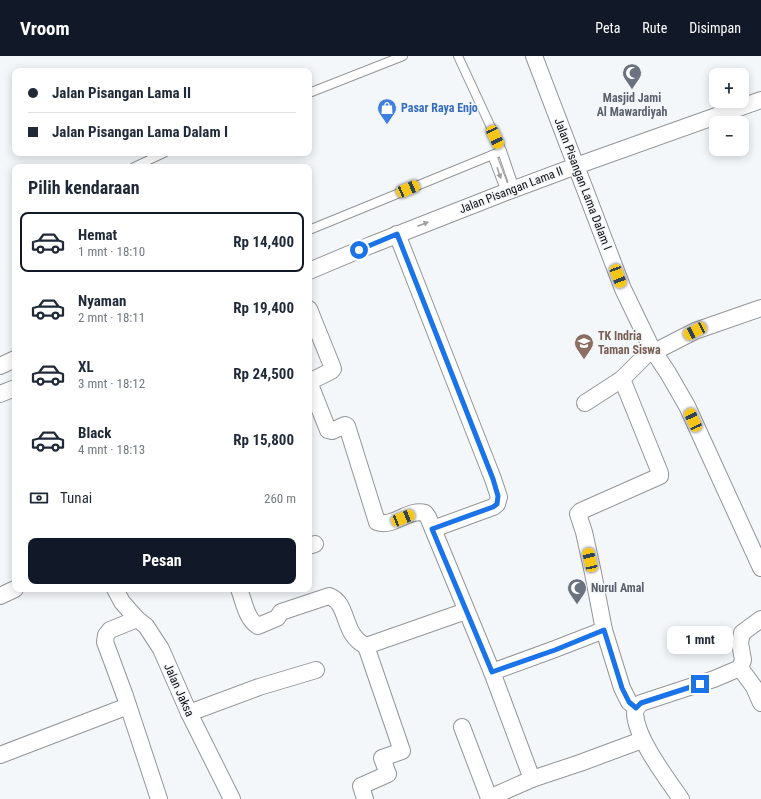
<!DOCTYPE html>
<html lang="id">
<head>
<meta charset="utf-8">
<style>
  body { margin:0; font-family:"Roboto Condensed",sans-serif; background:#f2f2f3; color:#1f2937; height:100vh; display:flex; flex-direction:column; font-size:15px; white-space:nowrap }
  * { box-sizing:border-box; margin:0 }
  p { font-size:13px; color:#747a83 }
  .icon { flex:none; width:22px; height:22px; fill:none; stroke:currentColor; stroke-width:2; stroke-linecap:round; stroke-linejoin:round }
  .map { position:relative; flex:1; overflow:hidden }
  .details { position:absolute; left:12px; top:108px; width:300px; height:428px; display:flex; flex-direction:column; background:#fff; border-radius:8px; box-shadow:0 2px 10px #0003 }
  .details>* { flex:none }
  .banner { position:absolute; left:12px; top:12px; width:300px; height:88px; border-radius:8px; box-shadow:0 2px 10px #0003; display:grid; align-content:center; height:88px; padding:0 16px; background:#fff }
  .tools { position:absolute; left:709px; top:12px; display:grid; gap:8px }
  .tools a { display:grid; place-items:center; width:40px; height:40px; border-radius:8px; background:#fff; box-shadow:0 2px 10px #0003; font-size:20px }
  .end { position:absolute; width:18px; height:18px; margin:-9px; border:5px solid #1a73e8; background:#fff; box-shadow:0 0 0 2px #fff }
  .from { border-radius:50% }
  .bubble { position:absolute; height:28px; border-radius:8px; background:#fff; box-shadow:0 2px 10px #0003; font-size:13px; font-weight:700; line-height:28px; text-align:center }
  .car { position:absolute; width:12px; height:24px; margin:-12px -6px; border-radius:5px; box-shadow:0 0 3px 1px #0007; background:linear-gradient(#f5c518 24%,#345 0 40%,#f5c518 0 76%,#345 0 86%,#f5c518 0) }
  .banner b { display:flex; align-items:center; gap:14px; height:38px; font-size:15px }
  .banner b+b { border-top:1px solid #e0e1e3 }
  .banner i { width:10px; height:10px; background:#1f2937 }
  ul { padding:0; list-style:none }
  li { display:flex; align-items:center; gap:12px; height:60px; margin:0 8px 6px; padding:0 8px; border:2px solid transparent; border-radius:8px }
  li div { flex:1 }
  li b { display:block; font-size:15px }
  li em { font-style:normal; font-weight:700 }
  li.current { border-color:#111827 }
  li>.icon { width:36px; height:36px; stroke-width:1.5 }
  h2 { padding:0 16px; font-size:18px; line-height:48px }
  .pay { display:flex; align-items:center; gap:10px; height:44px; padding:0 16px; font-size:15px }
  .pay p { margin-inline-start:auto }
  .button { display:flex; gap:8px; margin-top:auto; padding:8px 16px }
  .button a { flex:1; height:46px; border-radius:8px; background:#111827; color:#fff; font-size:16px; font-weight:700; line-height:46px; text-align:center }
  header { display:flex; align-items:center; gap:24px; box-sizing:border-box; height:56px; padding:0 20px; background:#111827; color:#fff }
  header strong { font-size:19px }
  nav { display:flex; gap:22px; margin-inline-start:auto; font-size:14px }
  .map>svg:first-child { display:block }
</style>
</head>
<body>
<header>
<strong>Vroom</strong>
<nav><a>Peta</a><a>Rute</a><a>Disimpan</a></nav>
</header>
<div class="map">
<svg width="761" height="743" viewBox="0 0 761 743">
  <rect width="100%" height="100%" fill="#f4f7fa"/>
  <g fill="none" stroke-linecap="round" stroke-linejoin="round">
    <defs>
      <g id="lane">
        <polyline points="458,0 502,95 515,133"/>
        <polyline points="309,37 403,0"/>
        <polyline points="492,99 506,136"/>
        <polyline points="134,111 164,97"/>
        <polyline points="309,174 502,95"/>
      </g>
      <g id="street">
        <polyline points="534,0 623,233 652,293 668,317 687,350 761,512"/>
        <polyline points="397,178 493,423 499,441 497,448 493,451 433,473"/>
        <polyline points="309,215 371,189 506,136 576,110 761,44"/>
        <path d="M309 253 332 310 333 313 331 315 309 326 328 374 332 375 345 369 347 370 377 466C394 472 408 452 425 457L428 461 492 616 532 723"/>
        <polyline points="654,296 695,275 761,252"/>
        <polyline points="0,310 15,303"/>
        <polyline points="0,338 15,332"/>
        <polyline points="585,347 622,323"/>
        <polyline points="309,490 315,488"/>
        <polyline points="115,533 122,546 137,563 146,570 161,593 189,657 232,743"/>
        <path d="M239 533C244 545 246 563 258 570L277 562 281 556 329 540C350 548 341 578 366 590"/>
        <polyline points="0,540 15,533"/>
        <polyline points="137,563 110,574 106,579 105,586 125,640 159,743"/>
        <polyline points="740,612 754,631 761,647"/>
        <polyline points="492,616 555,593 604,574"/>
        <polyline points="636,652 629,646 622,632 604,574 593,517 584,476 578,458 581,455 660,420 660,417 622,323 652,293"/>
        <polyline points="189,657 259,631 316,614"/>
        <polyline points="462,671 489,742"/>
        <polyline points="0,699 128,650"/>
        <polyline points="365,743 361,730 388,718 382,702 402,695 366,590 466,555"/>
        <polyline points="489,743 489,742 532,723 580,707 642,684"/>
        <path d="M681 743C666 721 637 684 635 658 635 653 638 650 641 647L714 623 740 612 743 604 740 587 742 577 761 563"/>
      </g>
    </defs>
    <!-- lane casing -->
    <use href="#lane" stroke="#939598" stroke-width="10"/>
    <!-- street casing -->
    <use href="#street" stroke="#939598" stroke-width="18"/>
    <!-- lane -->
    <use href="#lane" stroke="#fff" stroke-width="8"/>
    <!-- street -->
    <use href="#street" stroke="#fff" stroke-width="16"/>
  </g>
  <!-- one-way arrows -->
  <defs><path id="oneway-solid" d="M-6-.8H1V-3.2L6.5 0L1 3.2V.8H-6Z"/></defs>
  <g fill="#9f9fa0">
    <use href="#oneway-solid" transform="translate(499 117) rotate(71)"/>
    <use href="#oneway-solid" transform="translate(423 168) rotate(-21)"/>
  </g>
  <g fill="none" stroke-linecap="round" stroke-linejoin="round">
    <!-- route -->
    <polyline stroke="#1a73e8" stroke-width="5" points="359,194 397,178 493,423 498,440 497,448 493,451 432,473 492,616 555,594 604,574 622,632 629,646 636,652 641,647 700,628"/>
  </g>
  <!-- icons -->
  <defs>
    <symbol id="mosque-pin" viewBox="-11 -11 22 30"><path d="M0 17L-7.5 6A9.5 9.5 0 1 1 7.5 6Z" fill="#6b7280" stroke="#f4f7fa"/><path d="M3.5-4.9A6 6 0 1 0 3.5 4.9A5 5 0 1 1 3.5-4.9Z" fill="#fff"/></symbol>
    <symbol id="shop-pin" viewBox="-11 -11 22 30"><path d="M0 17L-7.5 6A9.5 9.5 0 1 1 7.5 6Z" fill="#3f7fe0" stroke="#f4f7fa"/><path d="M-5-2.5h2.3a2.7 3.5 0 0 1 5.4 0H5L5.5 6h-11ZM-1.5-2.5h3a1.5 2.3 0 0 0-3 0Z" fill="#fff"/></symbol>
    <symbol id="school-pin" viewBox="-11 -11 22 30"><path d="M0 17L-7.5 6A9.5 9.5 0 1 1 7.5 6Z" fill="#8d6e63" stroke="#f4f7fa"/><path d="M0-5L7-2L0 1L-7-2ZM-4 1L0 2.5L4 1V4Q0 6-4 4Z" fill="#fff"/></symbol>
  </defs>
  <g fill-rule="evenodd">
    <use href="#mosque-pin" x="621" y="6" width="22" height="30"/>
    <use href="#shop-pin" x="376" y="41" width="22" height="30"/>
    <use href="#school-pin" x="573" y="276" width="22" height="30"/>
    <use href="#mosque-pin" x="566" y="521" width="22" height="30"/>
  </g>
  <g text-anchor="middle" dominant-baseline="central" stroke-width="3" stroke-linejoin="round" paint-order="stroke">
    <!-- worship labels -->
    <g font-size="12" font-weight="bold" fill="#5b616d" stroke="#f4f7fa">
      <text x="632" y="42">Masjid Jami<tspan x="632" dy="14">Al Mawardiyah</tspan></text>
      <text x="591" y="532" text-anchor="start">Nurul Amal</text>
    </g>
    <!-- shop labels -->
    <g font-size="12" font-weight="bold" fill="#366cbe" stroke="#f4f7fa" text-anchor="start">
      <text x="401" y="52">Pasar Raya Enjo</text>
    </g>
    <!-- street labels -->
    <g font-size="12" fill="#0f1011" stroke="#f4f7fa">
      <text transform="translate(583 128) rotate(69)">Jalan Pisangan Lama Dalam I</text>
      <text transform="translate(511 134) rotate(-21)">Jalan Pisangan Lama II</text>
      <text transform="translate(179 634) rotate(66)">Jalan Jaksa</text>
    </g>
    <!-- education labels -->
    <g font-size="12" font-weight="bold" fill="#785e54" stroke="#f4f7fa" text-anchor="start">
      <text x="598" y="280">TK Indria<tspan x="598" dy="14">Taman Siswa</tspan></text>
    </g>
  </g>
</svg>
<div class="tools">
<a>+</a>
<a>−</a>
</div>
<i class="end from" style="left:359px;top:194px"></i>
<i class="end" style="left:700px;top:628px"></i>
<div class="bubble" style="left:667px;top:570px;width:66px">1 mnt</div>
<i class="car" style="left:495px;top:81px;rotate:155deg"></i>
<i class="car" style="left:408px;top:133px;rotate:67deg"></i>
<i class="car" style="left:618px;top:220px;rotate:159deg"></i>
<i class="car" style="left:695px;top:275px;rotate:243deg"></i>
<i class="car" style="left:693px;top:364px;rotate:335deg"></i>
<i class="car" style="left:403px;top:462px;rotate:68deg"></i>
<i class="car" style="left:590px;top:504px;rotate:347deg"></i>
<div class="banner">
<b><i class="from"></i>Jalan Pisangan Lama II</b>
<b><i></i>Jalan Pisangan Lama Dalam I</b>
</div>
<section class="details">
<h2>Pilih kendaraan</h2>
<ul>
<li class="current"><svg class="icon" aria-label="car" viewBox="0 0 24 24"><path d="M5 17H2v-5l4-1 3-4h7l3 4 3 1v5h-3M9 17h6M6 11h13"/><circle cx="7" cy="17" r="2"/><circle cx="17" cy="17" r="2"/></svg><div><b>Hemat</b><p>1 mnt · 18:10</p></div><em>Rp 14,400</em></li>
<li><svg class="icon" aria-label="car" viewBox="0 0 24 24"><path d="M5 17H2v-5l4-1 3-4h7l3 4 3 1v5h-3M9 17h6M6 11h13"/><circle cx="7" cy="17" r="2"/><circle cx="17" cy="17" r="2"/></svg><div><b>Nyaman</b><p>2 mnt · 18:11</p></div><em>Rp 19,400</em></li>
<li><svg class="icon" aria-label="car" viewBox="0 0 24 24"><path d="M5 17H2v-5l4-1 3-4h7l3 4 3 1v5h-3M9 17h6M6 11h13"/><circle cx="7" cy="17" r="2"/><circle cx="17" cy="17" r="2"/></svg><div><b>XL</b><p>3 mnt · 18:12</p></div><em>Rp 24,500</em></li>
<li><svg class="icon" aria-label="car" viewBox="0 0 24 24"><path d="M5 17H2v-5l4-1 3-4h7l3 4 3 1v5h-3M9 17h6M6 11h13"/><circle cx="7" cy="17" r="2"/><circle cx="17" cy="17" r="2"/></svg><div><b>Black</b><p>4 mnt · 18:13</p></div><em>Rp 15,800</em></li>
</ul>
<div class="pay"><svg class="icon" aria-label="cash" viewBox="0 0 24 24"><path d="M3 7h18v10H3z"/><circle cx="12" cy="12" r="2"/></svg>Tunai<p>260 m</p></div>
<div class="button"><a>Pesan</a></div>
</section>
</div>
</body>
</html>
